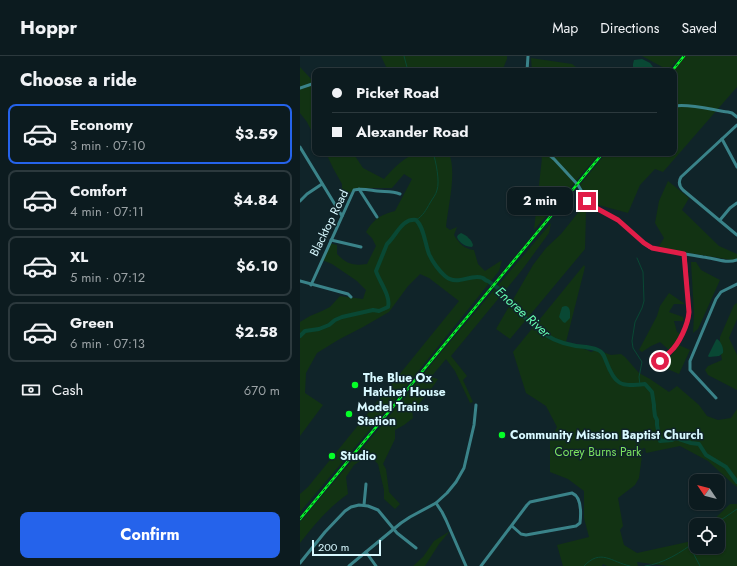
<!DOCTYPE html>
<html lang="en">
<head>
<meta charset="utf-8">
<style>
  body { margin:0; font-family:Jost,sans-serif; background:#1a282c; color:#f1f3f6; height:100vh; display:flex; flex-direction:column; font-size:15px; white-space:nowrap }
  * { box-sizing:border-box; margin:0 }
  p { font-size:13px; color:#9aa1a4 }
  .icon { flex:none; width:22px; height:22px; fill:none; stroke:currentColor; stroke-width:2; stroke-linecap:round; stroke-linejoin:round }
  .map { position:relative; flex:1; overflow:hidden }
  .drawer { display:flex; flex-direction:column; background:#0c1b1f; width:300px }
  .drawer>* { flex:none }
  .top-card { position:absolute; left:12px; top:12px; width:365px; height:88px; border-radius:8px; box-shadow:0 1px 3px #0004,0 0 0 1px #2c393d; display:grid; align-content:center; height:88px; padding:0 20px; background:#0c1b1f }
  .needle { width:26px; rotate:305deg }
  .buttons { position:absolute; left:389px; top:418px; display:grid; gap:8px }
  .buttons a { display:grid; place-items:center; width:36px; height:36px; border-radius:8px; background:#0c1b1f; box-shadow:0 1px 3px #0004,0 0 0 1px #2c393d; font-size:20px }
  .scale { position:absolute; left:12px; bottom:10px; width:69px; box-sizing:border-box; padding-left:4px; border:2px solid #d8f9ff; border-top:0; font-size:11px; line-height:14px; white-space:nowrap; color:#d8f9ff; -webkit-text-stroke:3px #102429; paint-order:stroke }
  .end { position:absolute; width:18px; height:18px; margin:-9px; border:5px solid #e11d48; background:#fff; box-shadow:0 0 0 2px #fff }
  .from { border-radius:50% }
  .bubble { position:absolute; height:28px; border-radius:8px; background:#0c1b1f; box-shadow:0 1px 3px #0004,0 0 0 1px #2c393d; font-size:13px; font-weight:700; line-height:28px; text-align:center }
  .top-card b { display:flex; align-items:center; gap:14px; height:38px; font-size:15px }
  .top-card b+b { border-top:1px solid #2c393d }
  .top-card i { width:10px; height:10px; background:#f1f3f6 }
  ul { padding:0; list-style:none }
  li { display:flex; align-items:center; gap:12px; height:60px; margin:0 8px 6px; padding:0 12px; border:2px solid #2c393d; border-radius:8px }
  li div { flex:1 }
  li b { display:block; font-size:15px }
  li em { font-style:normal; font-weight:700 }
  li.on { border-color:#2563eb }
  li>.icon { width:36px; height:36px; stroke-width:1.5 }
  h2 { padding:0 20px; font-size:18px; line-height:48px }
  .pay { display:flex; align-items:center; gap:10px; height:44px; padding:0 20px; font-size:15px }
  .pay p { margin-inline-start:auto }
  .cta { display:flex; gap:8px; margin-top:auto; padding:8px 20px }
  .cta a { flex:1; height:46px; border-radius:8px; background:#2563eb; color:#fff; font-size:16px; font-weight:700; line-height:46px; text-align:center }
  header { display:flex; align-items:center; gap:24px; box-sizing:border-box; height:56px; padding:0 20px; background:#0c1b1f; border-bottom:1px solid #2c393d }
  header strong { font-size:19px }
  nav { display:flex; gap:22px; margin-inline-start:auto; font-size:14px }
  main { display:flex; flex:1; min-height:0 }
  .map>svg:first-child { display:block }
</style>
</head>
<body>
<header>
<strong>Hoppr</strong>
<nav><a>Map</a><a>Directions</a><a>Saved</a></nav>
</header>
<main>
<section class="drawer">
<h2>Choose a ride</h2>
<ul>
<li class="on"><svg class="icon" aria-label="car" viewBox="0 0 24 24"><path d="M5 17H2v-5l4-1 3-4h7l3 4 3 1v5h-3M9 17h6M6 11h13"/><circle cx="7" cy="17" r="2"/><circle cx="17" cy="17" r="2"/></svg><div><b>Economy</b><p>3 min · 07:10</p></div><em>$3.59</em></li>
<li><svg class="icon" aria-label="car" viewBox="0 0 24 24"><path d="M5 17H2v-5l4-1 3-4h7l3 4 3 1v5h-3M9 17h6M6 11h13"/><circle cx="7" cy="17" r="2"/><circle cx="17" cy="17" r="2"/></svg><div><b>Comfort</b><p>4 min · 07:11</p></div><em>$4.84</em></li>
<li><svg class="icon" aria-label="car" viewBox="0 0 24 24"><path d="M5 17H2v-5l4-1 3-4h7l3 4 3 1v5h-3M9 17h6M6 11h13"/><circle cx="7" cy="17" r="2"/><circle cx="17" cy="17" r="2"/></svg><div><b>XL</b><p>5 min · 07:12</p></div><em>$6.10</em></li>
<li><svg class="icon" aria-label="car" viewBox="0 0 24 24"><path d="M5 17H2v-5l4-1 3-4h7l3 4 3 1v5h-3M9 17h6M6 11h13"/><circle cx="7" cy="17" r="2"/><circle cx="17" cy="17" r="2"/></svg><div><b>Green</b><p>6 min · 07:13</p></div><em>$2.58</em></li>
</ul>
<div class="pay"><svg class="icon" aria-label="cash" viewBox="0 0 24 24"><path d="M3 7h18v10H3z"/><circle cx="12" cy="12" r="2"/></svg>Cash<p>670 m</p></div>
<div class="cta"><a>Confirm</a></div>
</section>
<div class="map">
<svg width="437" height="510" viewBox="0 0 437 510">
  <rect width="100%" height="100%" fill="#102429"/>
  <!-- green -->
  <g fill="#123313">
    <polygon points="81,0 207,0 207,3 202,15 88,15"/>
    <polygon points="342,0 381,0 368,15 365,15 366,13"/>
    <polygon points="385,0 437,0 437,31 363,116 355,113 340,129 328,157 291,147 280,129 306,97 374,97 374,15 373,15"/>
    <polygon points="231,2 272,8 281,15 232,15"/>
    <polygon points="0,11 12,24 15,25 15,82 7,66 0,57"/>
    <path d="M26 97H53L63 112 84 123C94 112 105 99 120 97 129 96 139 97 149 97 157 117 148 150 146 171L150 174 157 171 154 179C159 187 164 193 174 194L178 208 185 215 202 204 199 215 95 344 0 456V438L8 431 159 245 129 222 120 218 108 230 89 256 63 271 38 284 17 297 6 317 5 337 23 349 0 380V266L10 260 22 255 30 251 40 240 63 243 66 234 57 225 32 208 22 204 29 187 37 189V198C47 208 52 210 67 208L76 190 72 182 66 176C74 163 80 159 95 155L112 123 104 118 92 132H57L42 142V128L33 112Z"/>
    <polygon points="237,97 300,97 234,174 242,102"/>
    <polygon points="368,125 389,142 382,154 419,190 437,198 437,203 432,204 358,192 364,182 355,167 359,145"/>
    <polygon points="284,145 286,156 285,193 210,283 196,273 233,209 246,192 261,178 277,158"/>
    <path d="M251 167 249 177 222 214 151 300 167 320 163 324 173 346 170 347 155 315 146 303 131 321 138 323C131 334 122 346 112 354L113 362 104 369 95 374V383L83 408 86 413 89 436 100 448 95 453 84 443V434L78 408 73 403H63L54 409 46 421 48 438C28 452 15 468 0 487V466L82 369 142 295Z"/>
    <polygon points="391,206 396,206 401,214 420,224 398,273 393,277 394,258"/>
    <polygon points="284,209 285,211 266,286 287,294 291,296 294,295 300,295 311,299 321,298 325,301 339,317 350,323 369,336 377,330 399,349 407,360 418,364 431,362 437,353 437,431 433,428 408,405 380,390 346,397 345,392 343,392 339,422 335,429 318,442 323,470 320,474 324,489 337,497 392,485 396,481 396,491 418,491 418,469 408,469 430,448 437,448 437,510 368,510 337,506 338,510 307,510 303,508 302,510 263,510 257,489 289,481 284,462 284,435 268,423 250,416 250,385 257,371 246,350 226,337 213,296"/>
    <polygon points="369,237 385,248 374,248 369,256 383,261 383,265 374,265 377,276 381,278 369,294 360,286 351,290 342,296 339,294 357,260 360,250"/>
    <polygon points="437,247 437,263 429,282 437,299 437,334 408,319 405,314 408,310 422,304 420,292 420,281 434,249"/>
    <polygon points="379,289 390,294 379,318 361,310 365,304 371,300"/>
    <polygon points="150,475 139,488 125,510 113,510 123,501 134,485"/>
  </g>
  <!-- water -->
  <g fill="#094834">
    <polygon points="342,3 350,7 353,11 352,15 333,15 333,8 334,4"/>
    <path d="M161 177C166 179 172 184 173 189L172 191C166 191 159 187 157 181L158 179Z"/>
    <path d="M265 250C271 250 270 257 270 262L265 267 263 266 259 261 262 251Z"/>
    <path d="M417 283C421 285 424 293 423 297L419 300 409 301 408 300 416 284Z"/>
  </g>
  <g fill="none" stroke-linecap="round" stroke-linejoin="round">
    <!-- stream -->
    <g stroke="#094834" stroke-width="1">
      <polyline points="104,0 108,15"/>
      <path d="M116 164C123 160 126 154 130 147 132 143 136 139 137 134 140 126 136 105 133 97"/>
      <polyline points="337,202 343,216 344,245 342,252 335,266 332,285 333,292 342,306 339,321 340,329"/>
      <polyline points="411,469 414,466 424,462 437,453"/>
      <polyline points="390,491 400,510"/>
      <path d="M284 510C301 492 311 506 330 510"/>
      <path d="M345 510C363 508 382 496 396 485"/>
    </g>
    <!-- river -->
    <path stroke="#094834" stroke-width="4" d="M0 280 5 275 19 273 29 269 35 264 42 261 73 254 79 255 88 251C91 240 79 225 76 215L87 188C96 180 102 162 116 164 124 171 125 188 129 198 132 205 139 215 145 220 158 231 170 217 183 222 184 223 187 225 188 225 192 228 197 231 200 234 205 239 209 245 214 250 223 260 235 272 246 279 258 287 272 290 286 291 290 292 294 292 298 294 303 296 304 300 306 305 315 329 320 331 345 328L352 336 354 349V352L355 360 357 364V369L360 385 372 384 376 382 391 387 399 388 406 399 426 411 437 426"/>
    <!-- minor -->
    <g stroke="#3a8389" stroke-width="3">
      <polyline points="227,15 228,0"/>
      <polyline points="0,32 15,27"/>
      <path d="M374 50C389 47 413 54 428 56L432 57 437 61"/>
      <path d="M437 69 381 121C378 126 379 130 383 134L437 179"/>
      <polyline points="422,83 437,111"/>
      <polyline points="0,91 42,160"/>
      <path d="M247 97 254 103 278 129 289 148 295 152 318 164 344 187 349 191 355 193C371 196 387 198 403 201 414 202 426 208 437 204"/>
      <polyline points="59,133 77,161"/>
      <polyline points="0,145 7,138 22,128"/>
      <polyline points="420,164 430,152 437,147"/>
      <polyline points="31,184 61,191"/>
      <polyline points="0,225 48,238 51,241"/>
      <path d="M11 229 54 134C61 132 69 134 77 135 85 136 92 135 100 138"/>
      <path d="M360 305C364 301 368 298 372 294 380 284 389 269 389 256L385 198"/>
      <polyline points="416,342 390,314 390,305 416,243 421,236 437,228"/>
      <polyline points="136,447 142,456 146,464 166,510"/>
      <polyline points="64,449 66,428"/>
      <polyline points="66,496 76,510"/>
      <polyline points="0,507 25,476 45,455 51,451 59,449 68,450 78,454 97,477 116,492"/>
      <polyline points="49,510 101,467 110,461 136,447 147,437 156,426 164,412 174,369 176,349"/>
      <path d="M181 510 227 449 230 446 272 437C282 441 281 458 280 467L276 470 226 479 221 478 212 470"/>
    </g>
    <defs>
      <g id="rail">
        <polyline points="372,15 384,0"/>
        <polyline points="0,463 303,97"/>
      </g>
    </defs>
    <!-- rail casing -->
    <use href="#rail" stroke="#04ff27" stroke-width="2.5"/>
    <!-- rail -->
    <use href="#rail" stroke="#102429" stroke-width="1" stroke-dasharray="3" stroke-linecap="butt"/>
  </g>
  <g fill="none" stroke-linecap="round" stroke-linejoin="round">
    <!-- route -->
    <path stroke="#e11d48" stroke-width="5" d="M287 145 296 152 318 164 344 187 352 192 384 198 389 256C388 269 379 288 370 296 366 299 363 302 360 305"/>
  </g>
  <!-- markers -->
  <g fill="#04ff27" stroke="#102429" stroke-width="1.5">
    <circle cx="55" cy="329" r="4"/>
    <circle cx="49" cy="358" r="4"/>
    <circle cx="202" cy="379" r="4"/>
    <circle cx="32" cy="400" r="4"/>
  </g>
  <g text-anchor="middle" dominant-baseline="central" stroke-width="3" stroke-linejoin="round" paint-order="stroke">
    <!-- street labels -->
    <g font-size="12" fill="#d8f9ff" stroke="#102429">
      <text transform="translate(29 167) rotate(-64)">Blacktop Road</text>
    </g>
    <!-- poi labels -->
    <g font-size="12" font-weight="bold" fill="#d8f9ff" stroke="#102429" text-anchor="start">
      <text x="63" y="322">The Blue Ox<tspan x="63" dy="14">Hatchet House</tspan></text>
      <text x="57" y="351">Model Trains<tspan x="57" dy="14">Station</tspan></text>
      <text x="210" y="379">Community Mission Baptist Church</text>
      <text x="40" y="400">Studio</text>
    </g>
    <!-- park labels -->
    <g font-size="12" fill="#7be35f" stroke="#102429">
      <text x="298" y="396">Corey Burns Park</text>
    </g>
    <!-- water labels -->
    <g font-size="13" font-style="italic" fill="#66ffb3" stroke="#102429">
      <text transform="translate(223 256) rotate(42)">Enoree River</text>
    </g>
  </g>
</svg>
<div class="buttons">
<a><svg class="needle" viewBox="-14 -14 28 28"><path d="M0-13l5 13h-10z" fill="#e53935"/><path d="M0 13l5-13h-10z" fill="#9aa1a4"/></svg></a>
<a><svg class="icon" aria-label="locate" viewBox="0 0 24 24"><circle cx="12" cy="12" r="6"/><path d="M12 2v4M12 18v4M2 12h4M18 12h4"/></svg></a>
</div>
<div class="scale">200 m</div>
<i class="end from" style="left:360px;top:305px"></i>
<i class="end" style="left:287px;top:145px"></i>
<div class="bubble" style="left:207px;top:131px;width:66px">2 min</div>
<div class="top-card">
<b><i class="from"></i>Picket Road</b>
<b><i></i>Alexander Road</b>
</div>
</div>
</main>
</body>
</html>
